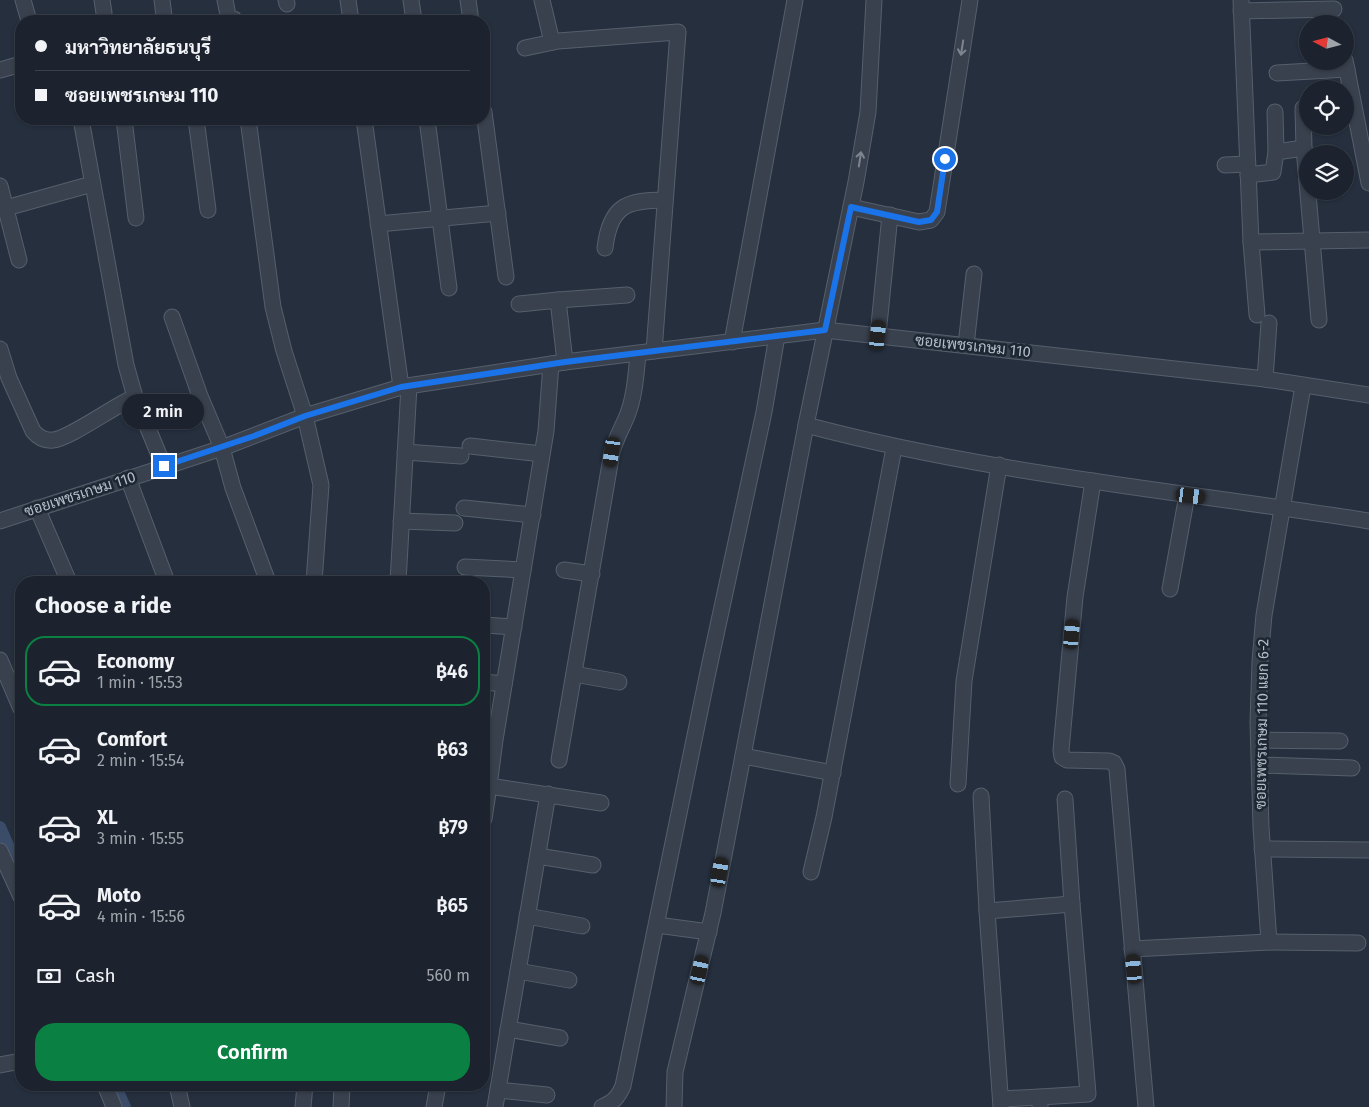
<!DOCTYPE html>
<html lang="en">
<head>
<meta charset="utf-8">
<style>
  body { margin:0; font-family:"Fira Sans",Sarabun,sans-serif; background:#292f3a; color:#f1f3f6; height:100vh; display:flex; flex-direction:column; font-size:19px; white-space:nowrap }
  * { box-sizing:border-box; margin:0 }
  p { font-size:16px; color:#a0a4aa }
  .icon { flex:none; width:28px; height:28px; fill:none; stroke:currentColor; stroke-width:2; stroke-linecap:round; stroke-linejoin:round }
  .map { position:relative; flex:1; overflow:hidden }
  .panel { position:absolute; left:15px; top:576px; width:475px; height:515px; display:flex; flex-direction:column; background:#1c232e; border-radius:20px; box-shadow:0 1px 4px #0004,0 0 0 1px #3a404a }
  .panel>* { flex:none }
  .guide { position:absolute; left:15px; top:15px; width:475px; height:110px; border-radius:20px; box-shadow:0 1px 4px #0004,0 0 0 1px #3a404a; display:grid; align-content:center; height:110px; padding:0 20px; background:#1c232e }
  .needle { width:32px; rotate:277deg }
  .buttons { position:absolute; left:1299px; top:15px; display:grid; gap:10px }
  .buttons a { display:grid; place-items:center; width:55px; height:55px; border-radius:50%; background:#1c232e; box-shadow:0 1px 4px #0004,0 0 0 1px #3a404a; font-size:25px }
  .end { position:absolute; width:22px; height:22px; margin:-11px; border:6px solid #1a73e8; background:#fff; box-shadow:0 0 0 2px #fff }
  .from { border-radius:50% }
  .bubble { position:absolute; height:35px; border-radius:18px; background:#1c232e; box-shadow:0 1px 4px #0004,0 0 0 1px #3a404a; font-size:16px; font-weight:600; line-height:35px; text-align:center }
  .car { position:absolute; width:15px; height:30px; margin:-15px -8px; border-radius:6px; box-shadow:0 0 4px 1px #0007; background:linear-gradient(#222 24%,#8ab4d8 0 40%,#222 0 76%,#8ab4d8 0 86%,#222 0) }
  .guide b { display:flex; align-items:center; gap:18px; height:48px; font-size:19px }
  .guide b+b { border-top:1px solid #3a404a }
  .guide i { width:12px; height:12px; background:#f1f3f6 }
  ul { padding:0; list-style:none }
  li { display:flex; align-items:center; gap:15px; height:70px; margin:0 10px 8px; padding:0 10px; border:2px solid transparent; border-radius:20px }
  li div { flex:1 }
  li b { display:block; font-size:19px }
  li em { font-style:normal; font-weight:600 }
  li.selected { border-color:#0b8043 }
  li>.icon { width:45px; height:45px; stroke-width:1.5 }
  h2 { padding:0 20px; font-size:22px; line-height:60px }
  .pay { display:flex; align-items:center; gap:12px; height:55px; padding:0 20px; font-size:19px }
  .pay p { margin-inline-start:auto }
  .action { display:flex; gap:10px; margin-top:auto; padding:10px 20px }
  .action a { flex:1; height:58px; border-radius:20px; background:#0b8043; color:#fff; font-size:20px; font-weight:600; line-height:58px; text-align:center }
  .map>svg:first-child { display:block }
</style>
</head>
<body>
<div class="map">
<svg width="1369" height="1107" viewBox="0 0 1369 1107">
  <rect width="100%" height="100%" fill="#252f3e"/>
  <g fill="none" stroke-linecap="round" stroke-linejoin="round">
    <!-- canal -->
    <g stroke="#3a4c67" stroke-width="12">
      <polyline points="0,827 21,875"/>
      <polyline points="115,1085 125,1107"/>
    </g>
    <defs>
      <g id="minor">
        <polyline points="23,0 29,21"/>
        <polyline points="102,0 104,13"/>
        <polyline points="162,0 164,16"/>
        <polyline points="225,0 227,10"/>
        <polyline points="286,0 287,4"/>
        <polyline points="348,0 351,21"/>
        <polyline points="411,0 414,21"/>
        <polyline points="468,0 471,21"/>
        <polyline points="542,0 552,42"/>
        <path d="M874 0 868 112 856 182 806 425C990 474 1181 491 1369 521"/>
        <polyline points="1241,0 1251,242 1257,315"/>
        <polyline points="1241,11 1334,9"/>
        <polyline points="234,19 235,21"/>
        <polyline points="525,48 558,41 678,32 654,351"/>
        <polyline points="1345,60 1369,183"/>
        <polyline points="0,70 21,64"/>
        <polyline points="1277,73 1347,69"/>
        <polyline points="1303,108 1304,148"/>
        <polyline points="484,112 506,277"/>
        <polyline points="1275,112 1276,152"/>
        <polyline points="81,119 126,365 135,397 164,467"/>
        <polyline points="124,119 136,218"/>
        <polyline points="196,119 208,210"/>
        <polyline points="248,119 273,307 284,351 305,416 321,485 314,582"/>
        <polyline points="364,119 401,387"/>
        <polyline points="427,119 449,288"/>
        <polyline points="1225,165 1247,164"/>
        <polyline points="1248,175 1273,172 1276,152 1304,148 1319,320"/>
        <polyline points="0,186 19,260"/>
        <polyline points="851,207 919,222 931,220 937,212 970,0"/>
        <polyline points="6,208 92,184"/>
        <polyline points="378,224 498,213"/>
        <polyline points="1251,242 1369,240"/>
        <path d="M605 248C610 206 626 200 665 200"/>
        <polyline points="558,300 627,295"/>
        <polyline points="519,304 558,300 565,362"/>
        <polyline points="172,317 200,396 222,448 233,488 268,582"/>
        <polyline points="878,335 890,215"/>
        <polyline points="732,342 795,0"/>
        <polyline points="966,345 974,274"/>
        <path d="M0 349 9 378 33 431C38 437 44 441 53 440 69 439 115 405 135 397"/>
        <polyline points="551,364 546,431 495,740 489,786 601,803"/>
        <polyline points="1265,379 1269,323"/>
        <polyline points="470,446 542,454"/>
        <polyline points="405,452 461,456"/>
        <polyline points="128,478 167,582"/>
        <polyline points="1093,481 1075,597 1061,750 1062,757 1067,760 1109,761 1114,763 1117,769 1146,1107"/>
        <polyline points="37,508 69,582"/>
        <polyline points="464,508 533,515"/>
        <polyline points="0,521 222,448 305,416 401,387 565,362 825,330 1265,379 1369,395"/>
        <polyline points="401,521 455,523"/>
        <polyline points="465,567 523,570"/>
        <polyline points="564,570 592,574"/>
        <polyline points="398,582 409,386"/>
        <polyline points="1170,589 1187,495"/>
        <polyline points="484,625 514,627"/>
        <polyline points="0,660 21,709"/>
        <polyline points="574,674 619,682"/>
        <polyline points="484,682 504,684"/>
        <polyline points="1259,740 1340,741"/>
        <polyline points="743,756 833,773"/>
        <path d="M559 760 612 452C616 438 622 428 627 416 635 396 636 374 638 354"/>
        <polyline points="1260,765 1352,768"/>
        <polyline points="958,784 964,681 999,465"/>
        <polyline points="981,796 987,911"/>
        <polyline points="1065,799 1072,904"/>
        <polyline points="484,819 489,786"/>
        <polyline points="1262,849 1369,850"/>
        <polyline points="0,851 21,897"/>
        <polyline points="538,856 593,865"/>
        <polyline points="811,872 824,817 894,448"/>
        <polyline points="527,916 582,926"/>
        <polyline points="657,925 709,932"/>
        <polyline points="1269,942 1261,827 1258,722 1260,661 1264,615 1303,386"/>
        <polyline points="1132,949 1269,942 1358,943"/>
        <polyline points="518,971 569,980"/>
        <polyline points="508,1029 560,1038"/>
        <polyline points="0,1065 21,1061"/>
        <polyline points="105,1085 114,1107"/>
        <polyline points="177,1085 182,1107"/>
        <polyline points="498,1090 547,1095"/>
        <polyline points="1001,1099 1040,1097"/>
        <polyline points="303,1107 305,1085"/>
        <polyline points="341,1107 342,1085"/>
        <polyline points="434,1107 438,1085"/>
        <polyline points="495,1107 548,794"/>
        <path d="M602 1107C614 1102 618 1097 623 1086L708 672 764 412 777 336"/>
        <polyline points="674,1107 675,1072 713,913 806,425"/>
        <polyline points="1001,1107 987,911 1072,904 1088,1094 1040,1097 1040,1107"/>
      </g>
    </defs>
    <!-- minor casing -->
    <use href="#minor" stroke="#565f6c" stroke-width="17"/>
    <!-- minor -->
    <use href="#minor" stroke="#39414e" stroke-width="15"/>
  </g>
  <!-- one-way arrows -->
  <defs><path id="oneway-shaft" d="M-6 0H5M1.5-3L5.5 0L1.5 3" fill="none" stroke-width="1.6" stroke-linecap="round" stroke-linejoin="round" transform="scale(1.25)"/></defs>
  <g stroke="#7d8592">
    <use href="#oneway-shaft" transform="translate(962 48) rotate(99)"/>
    <use href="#oneway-shaft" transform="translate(860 159) rotate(-81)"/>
  </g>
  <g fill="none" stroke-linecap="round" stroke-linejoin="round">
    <!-- route -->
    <polyline stroke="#1a73e8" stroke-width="6" points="164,466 254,436 305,416 401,387 565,362 825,330 851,207 919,222 931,220 937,212 945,159"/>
  </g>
  <g text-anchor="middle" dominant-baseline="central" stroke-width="5" stroke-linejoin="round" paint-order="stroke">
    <!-- street labels -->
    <g font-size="15" fill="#b5bcc9" stroke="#1d2633">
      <text transform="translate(973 346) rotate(6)">ซอยเพชรเกษม 110</text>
      <text transform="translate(80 494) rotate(-18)">ซอยเพชรเกษม 110</text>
      <text transform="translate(1262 724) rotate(-89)">ซอยเพชรเกษม 110 แยก 6-2</text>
    </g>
  </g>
</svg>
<div class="buttons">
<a><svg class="needle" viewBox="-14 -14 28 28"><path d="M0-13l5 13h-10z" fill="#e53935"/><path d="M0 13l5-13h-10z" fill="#a0a4aa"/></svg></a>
<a><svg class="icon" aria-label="locate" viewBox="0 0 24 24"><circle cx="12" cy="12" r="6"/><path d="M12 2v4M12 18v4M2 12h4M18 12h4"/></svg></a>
<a><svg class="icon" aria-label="layers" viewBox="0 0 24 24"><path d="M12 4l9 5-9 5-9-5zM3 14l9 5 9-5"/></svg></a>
</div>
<i class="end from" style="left:945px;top:159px"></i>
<i class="end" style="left:164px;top:466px"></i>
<div class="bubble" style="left:122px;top:394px;width:82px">2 min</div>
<i class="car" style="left:878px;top:335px;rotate:6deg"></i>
<i class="car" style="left:612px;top:452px;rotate:188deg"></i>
<i class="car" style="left:1191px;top:496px;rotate:97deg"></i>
<i class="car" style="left:1072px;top:634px;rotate:5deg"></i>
<i class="car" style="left:720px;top:872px;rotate:10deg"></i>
<i class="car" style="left:1134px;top:969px;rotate:355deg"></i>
<i class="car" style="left:700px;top:970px;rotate:12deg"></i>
<div class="guide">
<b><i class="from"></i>มหาวิทยาลัยธนบุรี</b>
<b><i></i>ซอยเพชรเกษม 110</b>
</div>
<section class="panel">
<h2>Choose a ride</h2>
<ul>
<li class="selected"><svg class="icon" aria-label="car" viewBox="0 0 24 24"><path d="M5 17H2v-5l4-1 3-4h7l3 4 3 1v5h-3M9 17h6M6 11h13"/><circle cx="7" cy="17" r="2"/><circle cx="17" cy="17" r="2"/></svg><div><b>Economy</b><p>1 min · 15:53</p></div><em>฿46</em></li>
<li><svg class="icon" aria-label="car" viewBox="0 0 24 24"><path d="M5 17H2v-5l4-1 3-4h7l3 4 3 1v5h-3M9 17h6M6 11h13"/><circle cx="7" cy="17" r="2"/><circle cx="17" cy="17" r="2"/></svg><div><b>Comfort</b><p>2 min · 15:54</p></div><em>฿63</em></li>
<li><svg class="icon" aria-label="car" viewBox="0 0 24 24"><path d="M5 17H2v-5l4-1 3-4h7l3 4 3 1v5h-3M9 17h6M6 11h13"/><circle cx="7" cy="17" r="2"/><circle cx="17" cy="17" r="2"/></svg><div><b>XL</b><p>3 min · 15:55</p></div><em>฿79</em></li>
<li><svg class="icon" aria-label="car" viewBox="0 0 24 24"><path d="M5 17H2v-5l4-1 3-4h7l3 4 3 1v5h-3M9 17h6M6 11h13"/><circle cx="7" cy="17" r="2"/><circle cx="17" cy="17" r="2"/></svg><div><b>Moto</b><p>4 min · 15:56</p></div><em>฿65</em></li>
</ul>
<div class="pay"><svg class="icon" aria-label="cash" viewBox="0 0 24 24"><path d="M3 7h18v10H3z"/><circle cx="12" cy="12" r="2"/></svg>Cash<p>560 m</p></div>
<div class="action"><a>Confirm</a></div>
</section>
</div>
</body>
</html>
